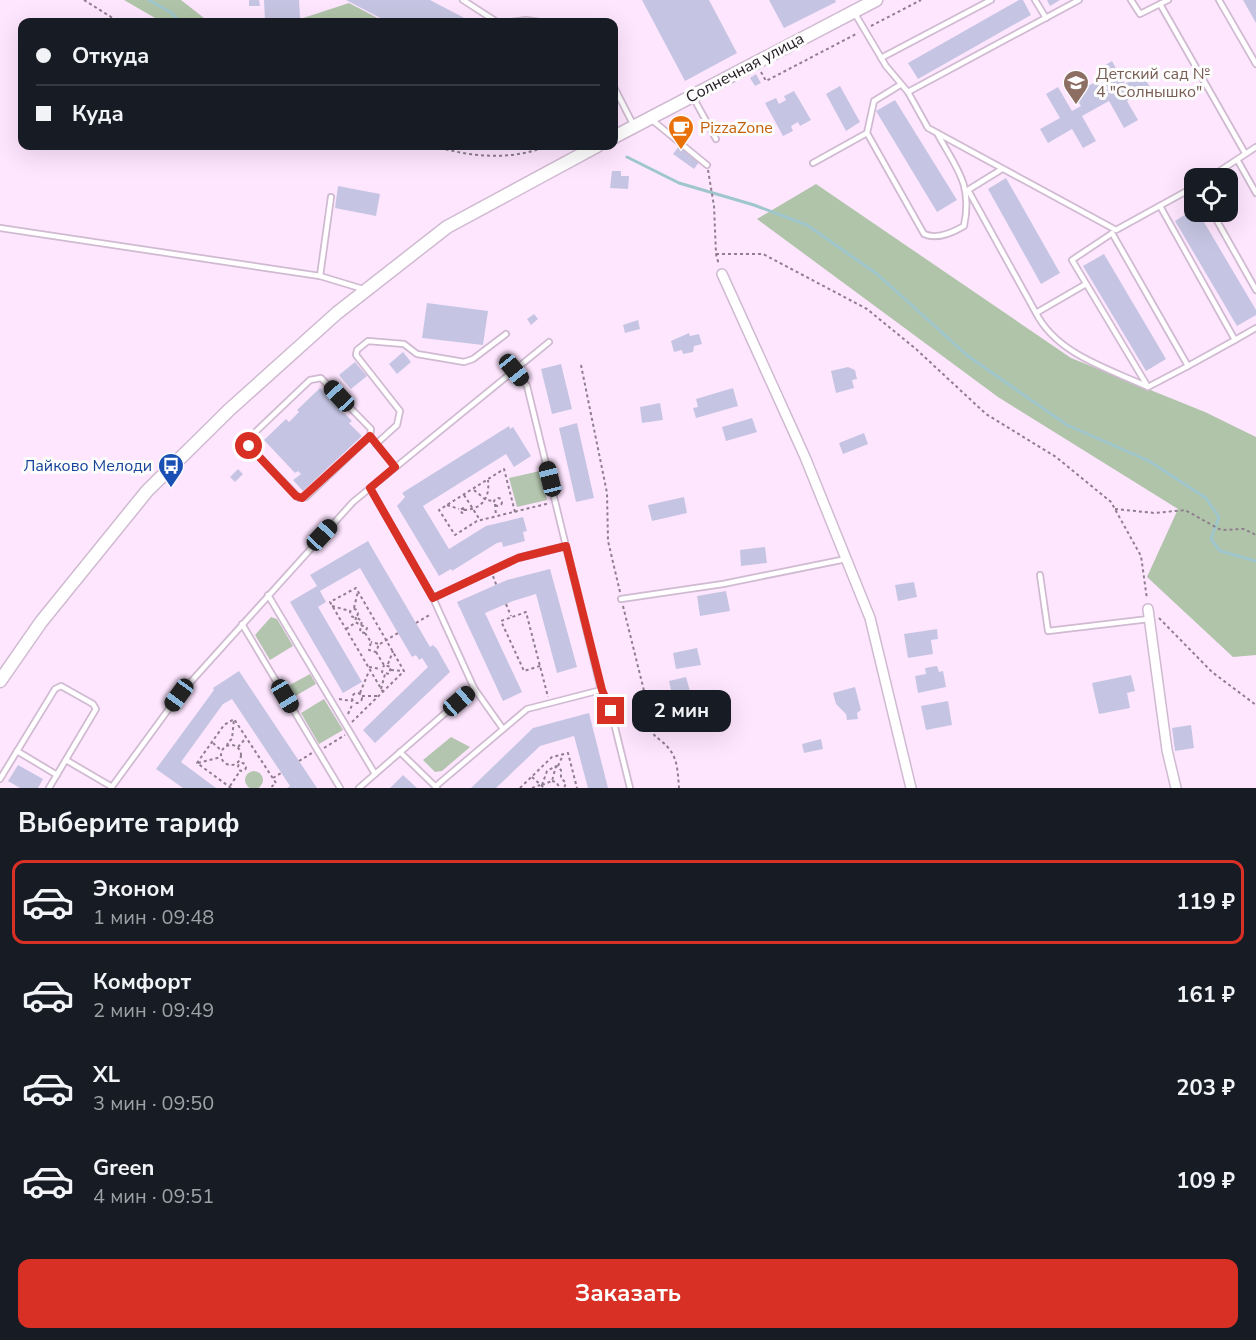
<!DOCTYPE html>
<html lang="ru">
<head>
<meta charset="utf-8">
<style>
  body { margin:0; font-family:"Nunito Sans",sans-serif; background:#242831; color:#f1f3f6; height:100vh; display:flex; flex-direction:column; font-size:22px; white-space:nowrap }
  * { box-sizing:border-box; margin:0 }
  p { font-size:20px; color:#9ea1a6 }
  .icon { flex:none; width:33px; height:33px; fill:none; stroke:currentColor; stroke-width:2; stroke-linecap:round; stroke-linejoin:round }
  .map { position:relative; height:788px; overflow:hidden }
  .side { display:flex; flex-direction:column; background:#171b24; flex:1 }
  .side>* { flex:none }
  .hud { position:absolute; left:18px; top:18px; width:600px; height:132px; border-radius:12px; box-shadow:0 6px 24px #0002; display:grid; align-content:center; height:132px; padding:0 18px; background:#171b24 }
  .controls { position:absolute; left:1184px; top:168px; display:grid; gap:12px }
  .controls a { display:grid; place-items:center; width:54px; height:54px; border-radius:12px; background:#171b24; box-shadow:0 6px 24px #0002; font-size:30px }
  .end { position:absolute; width:27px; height:27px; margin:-14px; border:8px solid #d93025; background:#fff; box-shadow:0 0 0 3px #fff }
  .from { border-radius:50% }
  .bubble { position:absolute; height:42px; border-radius:12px; background:#171b24; box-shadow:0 6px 24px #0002; font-size:20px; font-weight:700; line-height:42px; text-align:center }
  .car { position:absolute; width:18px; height:36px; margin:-18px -9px; border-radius:8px; box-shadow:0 0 4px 2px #0007; background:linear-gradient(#222 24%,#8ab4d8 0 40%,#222 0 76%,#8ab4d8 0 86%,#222 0) }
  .hud b { display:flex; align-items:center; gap:21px; height:57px; font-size:22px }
  .hud b+b { border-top:2px solid #363941 }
  .hud i { width:15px; height:15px; background:#f1f3f6 }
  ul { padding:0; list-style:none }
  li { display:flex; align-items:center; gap:18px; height:84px; margin:0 12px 9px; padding:0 6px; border:3px solid transparent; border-radius:12px }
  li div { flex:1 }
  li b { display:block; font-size:22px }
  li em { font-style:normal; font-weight:700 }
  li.current { border-color:#d93025 }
  li>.icon { width:54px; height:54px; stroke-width:1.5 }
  h2 { padding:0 18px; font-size:27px; line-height:72px }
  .action { display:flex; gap:12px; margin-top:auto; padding:12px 18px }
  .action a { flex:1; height:69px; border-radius:12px; background:#d93025; color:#fff; font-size:24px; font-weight:700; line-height:69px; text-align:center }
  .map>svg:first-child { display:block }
</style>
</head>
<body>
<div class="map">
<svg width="1256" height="788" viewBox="0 0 1256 788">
  <rect width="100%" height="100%" fill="#fee6ff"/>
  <!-- green -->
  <g fill="#b3c5ae">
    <polygon points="540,471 547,500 517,507 509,478"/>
    <polygon points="271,617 277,619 293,646 270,660 255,635"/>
    <polygon points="310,674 316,684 292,698 286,687"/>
    <polygon points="324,699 343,730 319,744 301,713"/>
    <polygon points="451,737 470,747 442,771 435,772 423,760"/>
    <circle cx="254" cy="780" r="9"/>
  </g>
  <!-- forest -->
  <g fill="#b0c4a9">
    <polygon points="124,0 181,0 204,18 238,22 162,22"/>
    <polygon points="349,3 385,22 291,22"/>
    <polygon points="816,184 1071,358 1205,412 1256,437 1256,655 1233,657 1147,577 1178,509 998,397 757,219"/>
  </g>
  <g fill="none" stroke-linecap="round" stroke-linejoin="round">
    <!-- stream -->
    <g stroke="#9fc6cc" stroke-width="3">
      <polyline points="149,0 172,13 179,22"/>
      <polyline points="627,157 679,183 754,205 807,225 877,274 968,356 1067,425 1149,461 1206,498 1219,517 1211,539 1220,551 1256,561"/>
    </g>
  </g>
  <!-- building -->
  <g fill="#c5c5e3">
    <polygon points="249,0 259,0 260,6 249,6"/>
    <polygon points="264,0 299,0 300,18 265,20"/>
    <polygon points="346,0 430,0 472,22 388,22"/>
    <polygon points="642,0 709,0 737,53 685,81"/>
    <polygon points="769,0 835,0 836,2 784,28"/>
    <polygon points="1019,0 1023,0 1031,15 918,79 908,63"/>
    <polygon points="1047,0 1060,0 1050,6"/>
    <polygon points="1243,0 1256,0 1256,23"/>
    <polygon points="1112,61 1125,84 1142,74 1150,87 1127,101 1138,120 1124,128 1109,101 1082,116 1096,141 1083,148 1072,129 1048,143 1040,129 1060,118 1046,94 1058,87 1072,111 1081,106 1074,94 1097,81 1103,92 1108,89 1097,70"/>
    <polygon points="756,74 761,83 755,86 750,78"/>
    <polygon points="840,86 860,122 846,131 826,94"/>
    <polygon points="794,91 811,120 800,126 798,122 791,126 793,131 783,136 765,103 776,98 779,104 786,100 784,96"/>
    <polygon points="895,100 957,200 937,212 876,111"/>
    <polygon points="679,146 699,162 694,169 673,154"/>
    <polygon points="612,171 621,171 621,176 629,176 628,189 610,188"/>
    <polygon points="1006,178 1060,273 1041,284 988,189"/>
    <polygon points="338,186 380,194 376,216 335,208"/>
    <polygon points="1194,209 1198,212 1256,310 1256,315 1237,326 1175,221"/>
    <polygon points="1104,254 1166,359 1146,371 1083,266"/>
    <polygon points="427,303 488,311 483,345 422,338"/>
    <polygon points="534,314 538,319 531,325 527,319"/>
    <polygon points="638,320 640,329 625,333 623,325"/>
    <polygon points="689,333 690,336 699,334 702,344 694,346 693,352 683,354 682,350 674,352 671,341"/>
    <polygon points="403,352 411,362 397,374 389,364"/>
    <polygon points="355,362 367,376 351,389 339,375"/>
    <polygon points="561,364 572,409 552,414 541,369"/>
    <polygon points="848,367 855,370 857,379 852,380 854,388 836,393 831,371"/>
    <polygon points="320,388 352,421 349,423 362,436 303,491 293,480 301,474 298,471 295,473 264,440 286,419 289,422 299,412 297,410"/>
    <polygon points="733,388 738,406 696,418 693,408 698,407 696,399"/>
    <polygon points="660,403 663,420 642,423 640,407"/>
    <polygon points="752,418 757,432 726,441 722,427"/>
    <polygon points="577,423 594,498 576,502 559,428"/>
    <polygon points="509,426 510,429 513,427 531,456 514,467 506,454 423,506 449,549 486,526 523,517 527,531 523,532 525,541 503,547 502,542 497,543 452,571 451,569 439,576 397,506 405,497 402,493"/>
    <polygon points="864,433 868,444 843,454 839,443"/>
    <polygon points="238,469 243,474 235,482 230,477"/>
    <polygon points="684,497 687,513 652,521 648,505"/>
    <polygon points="368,541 430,647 433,645 437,649 450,672 375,743 363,730 428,667 422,658 419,660 416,655 412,657 360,568 320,591 326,602 318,607 362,682 343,693 290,602 317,586 310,575"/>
    <polygon points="765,547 767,563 741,566 740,550"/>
    <polygon points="550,569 577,667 557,673 536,594 513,601 485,613 522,692 503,701 457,602 507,580"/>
    <polygon points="914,582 917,597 898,601 895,585"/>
    <polygon points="726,591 730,611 700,616 697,596"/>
    <polygon points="937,629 938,639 931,640 933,654 908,658 904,634"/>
    <polygon points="697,648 701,665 676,669 673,653"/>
    <polygon points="937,666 939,672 943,671 946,687 918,693 915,676 926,674 925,668"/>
    <polygon points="239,671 317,788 287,788 290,786 232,699 223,704 181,762 216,788 183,788 156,769 214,690 213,688"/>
    <polygon points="1131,675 1135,691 1127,693 1130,708 1099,714 1092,683"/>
    <polygon points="686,677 693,702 662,714 656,694 671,690 669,681"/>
    <polygon points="855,687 861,710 857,713 858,719 847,720 846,714 836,704 833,693"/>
    <polygon points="948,701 952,725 926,730 921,706"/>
    <polygon points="589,713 608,788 588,788 574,736 540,746 496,788 471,788 533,728"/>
    <polygon points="1191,725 1194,748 1175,751 1172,728"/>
    <polygon points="821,739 823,749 804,753 802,744"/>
    <polygon points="18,765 43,779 38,788 20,788 8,781"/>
    <polygon points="403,775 417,788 390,788"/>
  </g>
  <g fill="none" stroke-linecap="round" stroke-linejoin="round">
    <defs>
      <g id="lane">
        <polyline points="463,0 497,22"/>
        <polyline points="1035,0 1046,18"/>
        <polyline points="1131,0 1140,14 1168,0"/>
        <polyline points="1219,0 1256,64"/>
        <polyline points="1160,4 1245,153"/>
        <polyline points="854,12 886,66 908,92 928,128 1116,230 1194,187"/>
        <polyline points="511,22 526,20 540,22"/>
        <polyline points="881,58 991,0"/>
        <path d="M900 85 874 101 867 133 924 234C937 240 952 233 964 226 973 184 956 168 937 133"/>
        <polyline points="614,87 634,126"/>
        <polyline points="908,92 1079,0"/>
        <polyline points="693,97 716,139"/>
        <polyline points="652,120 707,165"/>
        <polyline points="1238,161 1256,193"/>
        <polyline points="813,163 867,133"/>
        <polyline points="1002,169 968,190 1036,313"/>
        <polyline points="1209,178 1256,147"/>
        <polyline points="1160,206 1235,340 1256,328"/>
        <polyline points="1212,212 1256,290"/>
        <polyline points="0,228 320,276 363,289"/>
        <polyline points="1112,233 1188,366 1235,340"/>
        <polyline points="1111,234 1072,260 1148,387 1188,366"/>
        <polyline points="320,276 331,197"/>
        <path d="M1086 284 1036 313C1057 354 1107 368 1148 387"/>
        <polyline points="514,370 527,386 601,690 611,711 630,788"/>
        <polyline points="370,436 371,429 321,378 310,380 247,440 249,446 299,498 306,497 370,436 395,467"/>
        <polyline points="376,444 397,425 400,411 356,355 357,350 368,341 404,344 417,354 464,362 473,359 506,334"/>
        <polyline points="370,488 433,598 474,688 503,729"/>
        <polyline points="1040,575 1048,631 1149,619"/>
        <polyline points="268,595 375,774"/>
        <polyline points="433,598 518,558 566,546"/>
        <polyline points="621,599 723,584 846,559"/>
        <polyline points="242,624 340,788"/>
        <polyline points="17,751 57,775"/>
        <polyline points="400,752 437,788"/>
        <polyline points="66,760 112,787"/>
        <polyline points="0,779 55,689 61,686 93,704 96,709 49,788"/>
        <polyline points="436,786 527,709 601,690"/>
        <polyline points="111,788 179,695 353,502 549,342"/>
        <polyline points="359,788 474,688"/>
      </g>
      <g id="street">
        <polyline points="722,274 805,457 870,618 911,788"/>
        <polyline points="1148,609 1167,750 1176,788"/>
      </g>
      <g id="secondary">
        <polyline points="614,137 876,0"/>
        <polyline points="0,681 41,622 147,491 229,410 337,313 447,227 597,146"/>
      </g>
    </defs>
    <!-- lane casing -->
    <use href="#lane" stroke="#d0bad1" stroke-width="8"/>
    <!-- street casing -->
    <use href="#street" stroke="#d0bad1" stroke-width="12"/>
    <!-- secondary casing -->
    <use href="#secondary" stroke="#d0bad1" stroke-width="15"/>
    <!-- path -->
    <g stroke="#8e7e8e" stroke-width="2" stroke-dasharray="3 3" stroke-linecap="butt">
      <polyline points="84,0 119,22"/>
      <polyline points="871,26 921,0"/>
      <polyline points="761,72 766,81 858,33"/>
      <path d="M434 146C470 157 512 161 547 146"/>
      <polyline points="708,170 714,206 716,254 719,265"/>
      <polyline points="716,254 763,254 867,309 916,349 986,414 1056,457 1111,502 1141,556 1147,599"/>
      <polyline points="581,365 607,493 608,541 620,592"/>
      <polyline points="474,490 486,500 494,501"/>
      <polyline points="464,495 480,520"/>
      <circle cx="498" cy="502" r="4"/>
      <polyline points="495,504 496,516"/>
      <polyline points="447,505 459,509"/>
      <polygon points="463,508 465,511 462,513 460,510"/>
      <polyline points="1115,509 1155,513 1185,510 1221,530 1244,529 1256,535"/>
      <path d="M464 510C483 509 490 497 488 480"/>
      <polyline points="515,512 504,469 439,510 455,535 477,521 550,503"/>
      <polyline points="493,576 497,587"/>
      <polyline points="506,604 511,616"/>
      <polyline points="332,606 350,611"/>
      <path d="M623 606 650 715C649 740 658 734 670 750 678 760 678 776 679 788"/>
      <polyline points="354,608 358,591"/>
      <circle cx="354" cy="613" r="4"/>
      <polyline points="356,617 355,622 361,625 362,621 357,618"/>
      <polyline points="1159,618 1212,672 1256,705"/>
      <polyline points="416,623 431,614"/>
      <polyline points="361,625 367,628 365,633 360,632 361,625"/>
      <polyline points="346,629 355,623"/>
      <polyline points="365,633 371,642 369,650 376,652 379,644 371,642"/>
      <polyline points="380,644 398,633"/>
      <polyline points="376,652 384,665 391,667 389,674 382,672 384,665"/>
      <polyline points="388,664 393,651"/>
      <polyline points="540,666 524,671 501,621 526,612 548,697"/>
      <polyline points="369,667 381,669"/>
      <polyline points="391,670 404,671"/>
      <polyline points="381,689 385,674"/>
      <polyline points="360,693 369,671"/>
      <circle cx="357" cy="698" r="5"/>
      <polyline points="362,696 377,696"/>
      <polyline points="339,699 352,701"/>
      <polyline points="348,714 353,703"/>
      <path d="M352 722C369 705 387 688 404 671L356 588 330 602 383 692"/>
      <polyline points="213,743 222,751"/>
      <circle cx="231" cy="755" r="10"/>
      <polyline points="227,746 228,742 232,739 234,719"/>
      <polyline points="238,747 246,738"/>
      <polyline points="324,748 345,735"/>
      <polyline points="299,761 312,753"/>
      <circle cx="242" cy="767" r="4"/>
      <polyline points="198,763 221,757"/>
      <polyline points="558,766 563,755"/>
      <polyline points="532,777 544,788"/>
      <polyline points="273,778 281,773"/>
      <polyline points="552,781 556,782 560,788"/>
      <polyline points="542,785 547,771 556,766 561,770 561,778 566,783 564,788"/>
      <polyline points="542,785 552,781 556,766"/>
      <polyline points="230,786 240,771"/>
      <polyline points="231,788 197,763 224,725 234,719 276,783 270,788"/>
      <polyline points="520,788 552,757 568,753 577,788"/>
      <polyline points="532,788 540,785"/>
    </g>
    <!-- lane -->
    <use href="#lane" stroke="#fff" stroke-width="4.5"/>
    <!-- street -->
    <use href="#street" stroke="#fff" stroke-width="9"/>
    <!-- secondary -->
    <use href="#secondary" stroke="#fff" stroke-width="12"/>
  </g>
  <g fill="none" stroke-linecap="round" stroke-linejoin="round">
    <!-- route -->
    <polyline stroke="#d93025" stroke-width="8" points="249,446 296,496 302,498 370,436 395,467 370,488 433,598 518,558 566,546 602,690 611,711"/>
  </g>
  <!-- icons -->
  <defs>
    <symbol id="school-pin" viewBox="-11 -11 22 30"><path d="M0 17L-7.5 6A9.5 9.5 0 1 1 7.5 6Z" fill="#8d6e63" stroke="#fcfcfc"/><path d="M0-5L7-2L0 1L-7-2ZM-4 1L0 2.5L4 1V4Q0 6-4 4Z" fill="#fff"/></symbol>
    <symbol id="cafe-pin" viewBox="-11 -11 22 30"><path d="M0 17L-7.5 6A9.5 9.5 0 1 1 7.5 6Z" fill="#e8710a" stroke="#fcfcfc"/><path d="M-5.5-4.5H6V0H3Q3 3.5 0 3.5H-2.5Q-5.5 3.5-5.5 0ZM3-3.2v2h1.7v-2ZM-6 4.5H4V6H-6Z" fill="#fff"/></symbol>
    <symbol id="bus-pin" viewBox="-11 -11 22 30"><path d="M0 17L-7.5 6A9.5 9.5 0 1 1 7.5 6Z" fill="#1a4fb4" stroke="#fcfcfc"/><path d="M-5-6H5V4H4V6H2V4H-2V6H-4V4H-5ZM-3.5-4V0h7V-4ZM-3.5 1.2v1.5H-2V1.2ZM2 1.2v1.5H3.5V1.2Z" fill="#fff"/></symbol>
  </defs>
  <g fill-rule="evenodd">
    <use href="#school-pin" x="1061" y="68" width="30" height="40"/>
    <use href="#cafe-pin" x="666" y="113" width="30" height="40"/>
    <use href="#bus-pin" x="156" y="451" width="30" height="40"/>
  </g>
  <g text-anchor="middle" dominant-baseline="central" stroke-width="6" stroke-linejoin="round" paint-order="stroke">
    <!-- street labels -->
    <g font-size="16" fill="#201820" stroke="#fcfcfc">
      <text transform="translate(745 68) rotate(-28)">Солнечная улица</text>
    </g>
    <!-- education labels -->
    <g font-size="16" fill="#785e54" stroke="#fcfcfc" text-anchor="start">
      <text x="1096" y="74">Детский сад №<tspan x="1096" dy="18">4 "Солнышко"</tspan></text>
    </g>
    <!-- food labels -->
    <g font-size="16" fill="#c56008" stroke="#fcfcfc" text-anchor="start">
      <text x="700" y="128">PizzaZone</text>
    </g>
    <!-- transit labels -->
    <g font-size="16" fill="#164399" stroke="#fcfcfc" text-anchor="end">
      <text x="152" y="466">Лайково Мелоди</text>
    </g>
  </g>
</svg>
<div class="controls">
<a><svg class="icon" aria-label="locate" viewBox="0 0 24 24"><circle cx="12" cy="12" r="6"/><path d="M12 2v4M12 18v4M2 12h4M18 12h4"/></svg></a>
</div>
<i class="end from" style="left:249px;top:446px"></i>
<i class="end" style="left:611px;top:711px"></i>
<div class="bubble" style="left:632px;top:690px;width:99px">2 мин</div>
<i class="car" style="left:514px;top:370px;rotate:141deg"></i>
<i class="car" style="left:339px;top:396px;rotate:317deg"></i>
<i class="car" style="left:550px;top:479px;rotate:346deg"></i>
<i class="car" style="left:322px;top:535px;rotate:43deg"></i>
<i class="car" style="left:179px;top:695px;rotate:216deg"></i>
<i class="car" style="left:285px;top:696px;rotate:149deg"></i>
<i class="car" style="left:459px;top:701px;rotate:49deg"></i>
<div class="hud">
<b><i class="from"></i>Откуда</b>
<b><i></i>Куда</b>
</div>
</div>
<section class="side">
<h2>Выберите тариф</h2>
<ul>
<li class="current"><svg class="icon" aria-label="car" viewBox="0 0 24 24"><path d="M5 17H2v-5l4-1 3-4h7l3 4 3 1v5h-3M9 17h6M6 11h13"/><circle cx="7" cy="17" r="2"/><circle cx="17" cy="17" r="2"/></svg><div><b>Эконом</b><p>1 мин · 09:48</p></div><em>119 ₽</em></li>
<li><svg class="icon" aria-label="car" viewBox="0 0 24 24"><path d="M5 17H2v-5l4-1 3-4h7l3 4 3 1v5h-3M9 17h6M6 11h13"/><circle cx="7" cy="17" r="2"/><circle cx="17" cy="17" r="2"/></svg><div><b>Комфорт</b><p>2 мин · 09:49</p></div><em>161 ₽</em></li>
<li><svg class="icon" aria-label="car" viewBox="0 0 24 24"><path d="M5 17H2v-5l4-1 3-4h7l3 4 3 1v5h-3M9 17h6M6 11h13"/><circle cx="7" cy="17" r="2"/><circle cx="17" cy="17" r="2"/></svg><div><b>XL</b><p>3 мин · 09:50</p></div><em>203 ₽</em></li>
<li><svg class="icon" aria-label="car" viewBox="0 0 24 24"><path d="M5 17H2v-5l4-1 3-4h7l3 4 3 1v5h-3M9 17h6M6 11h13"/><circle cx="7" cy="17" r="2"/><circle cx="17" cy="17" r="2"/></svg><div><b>Green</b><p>4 мин · 09:51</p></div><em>109 ₽</em></li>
</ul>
<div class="action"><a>Заказать</a></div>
</section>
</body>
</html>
